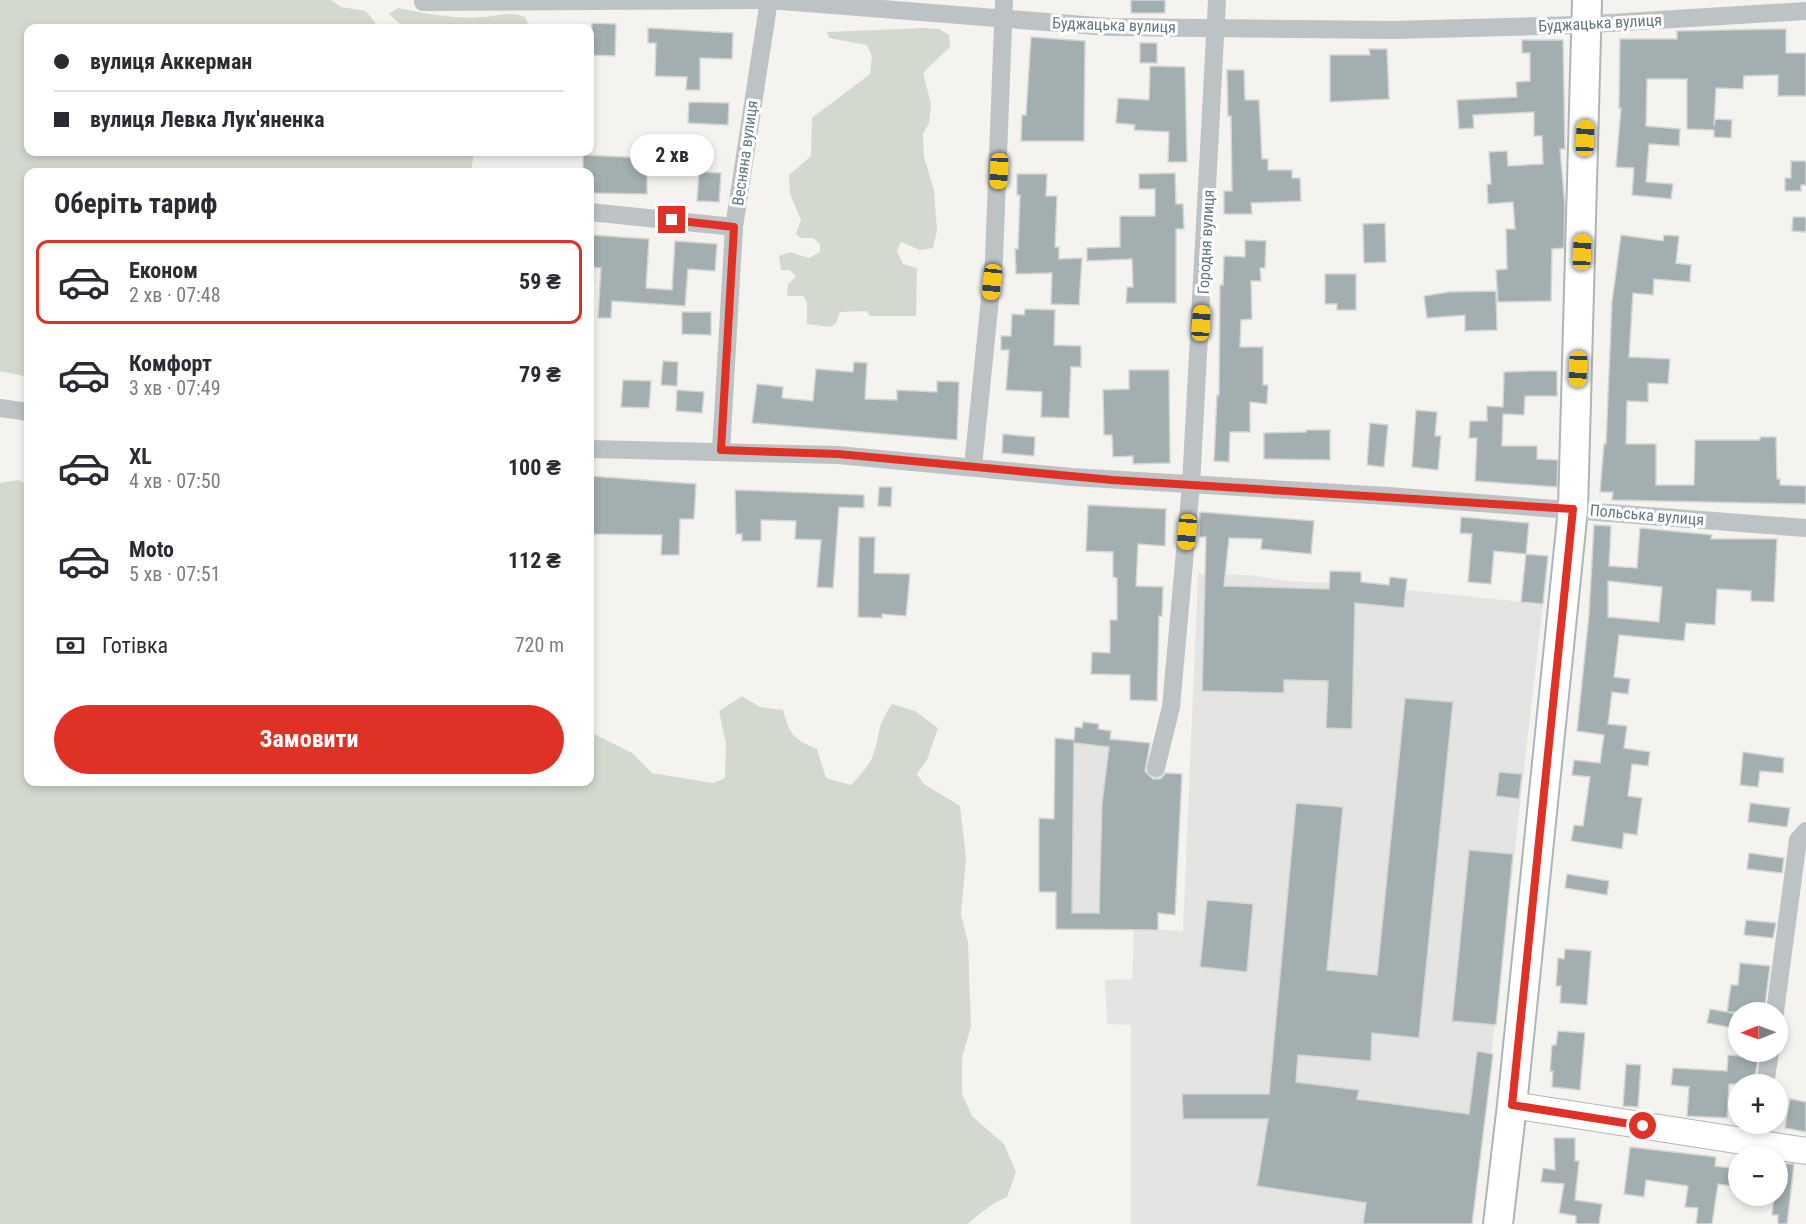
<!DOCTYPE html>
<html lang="uk">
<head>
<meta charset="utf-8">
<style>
  body { margin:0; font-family:"Roboto Condensed",sans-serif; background:#f2f2f3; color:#2b2b33; height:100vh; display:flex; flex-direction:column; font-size:22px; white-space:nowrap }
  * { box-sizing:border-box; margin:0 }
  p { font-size:20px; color:#7c7c81 }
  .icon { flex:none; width:33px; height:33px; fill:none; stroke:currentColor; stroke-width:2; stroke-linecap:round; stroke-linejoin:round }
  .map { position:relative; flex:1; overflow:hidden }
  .sheet { position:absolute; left:24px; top:168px; width:570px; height:618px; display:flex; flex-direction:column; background:#fff; border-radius:12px; box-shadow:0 3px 9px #0003 }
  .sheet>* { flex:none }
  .hud { position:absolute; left:24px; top:24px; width:570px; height:132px; border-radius:12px; box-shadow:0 3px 9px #0003; display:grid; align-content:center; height:132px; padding:0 30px; background:#fff }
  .needle { width:39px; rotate:269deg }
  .buttons { position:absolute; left:1728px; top:1002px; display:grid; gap:12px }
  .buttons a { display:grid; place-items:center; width:60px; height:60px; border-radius:50%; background:#fff; box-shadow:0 3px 9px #0003; font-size:30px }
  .end { position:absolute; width:27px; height:27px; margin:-14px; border:8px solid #df3125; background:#fff; box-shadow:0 0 0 3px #fff }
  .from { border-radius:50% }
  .bubble { position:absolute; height:42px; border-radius:21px; background:#fff; box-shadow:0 3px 9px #0003; font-size:20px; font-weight:700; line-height:42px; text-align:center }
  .car { position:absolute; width:18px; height:36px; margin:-18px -9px; border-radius:8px; box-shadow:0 0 4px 2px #0007; background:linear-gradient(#f5c518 24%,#345 0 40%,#f5c518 0 76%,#345 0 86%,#f5c518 0) }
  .hud b { display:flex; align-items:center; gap:21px; height:57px; font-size:22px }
  .hud b+b { border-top:2px solid #e1e1e2 }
  .hud i { width:15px; height:15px; background:#2b2b33 }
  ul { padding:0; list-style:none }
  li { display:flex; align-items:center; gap:18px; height:84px; margin:0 12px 9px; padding:0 18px; border:3px solid transparent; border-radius:12px }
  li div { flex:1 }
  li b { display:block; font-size:22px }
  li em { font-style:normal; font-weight:700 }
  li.current { border-color:#df3125 }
  li>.icon { width:54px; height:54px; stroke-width:1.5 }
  h2 { padding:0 30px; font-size:27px; line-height:72px }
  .pay { display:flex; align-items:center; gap:15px; height:66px; padding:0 30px; font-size:22px }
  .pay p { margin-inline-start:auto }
  .primary-button { display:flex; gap:12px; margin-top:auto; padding:12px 30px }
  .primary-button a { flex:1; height:69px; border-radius:36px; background:#df3125; color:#fff; font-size:24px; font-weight:700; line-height:69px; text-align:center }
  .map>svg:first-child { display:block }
</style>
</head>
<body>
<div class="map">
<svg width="1806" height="1224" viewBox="0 0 1806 1224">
  <rect width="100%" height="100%" fill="#f4f3f0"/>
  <!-- built -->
  <polygon fill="#e4e5e3" points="1330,571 1361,572 1361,584 1389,585 1390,577 1407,579 1406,590 1543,604 1472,1224 1131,1224 1131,1025 1107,1024 1105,980 1132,979 1134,930 1056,929 1056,893 1039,892 1039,818 1054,818 1055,738 1074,739 1075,727 1099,724 1098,729 1111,731 1110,739 1151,743 1148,770 1182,774 1175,915 1158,914 1158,930 1183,931 1198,574 1251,575 1285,581 1329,583"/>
  <!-- green -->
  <g fill="#d4d9cf">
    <polygon points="0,0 331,0 341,7 366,11 379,28 28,28 28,152 474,152 471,172 28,172 28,377 0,371"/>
    <path d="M398 8C427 14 454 19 483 17 499 16 510 11 525 17L530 28H446L433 25H401L389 14Z"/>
    <polygon points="923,28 939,29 949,35 950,47 923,73 931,104 929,123 923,134 924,157 934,190 937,231 933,248 920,250 901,242 897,251 903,264 917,268 916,316 870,316 867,311 840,312 836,323 831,327 807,324 807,302 803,296 787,296 788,284 796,277 790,270 781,270 779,256 790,252 809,258 820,252 820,244 813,238 801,238 796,234 801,220 790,194 789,175 811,156 812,118 870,74 872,56 867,45 829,38 827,32"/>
    <path d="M18 480 28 485V782H590V732L632 753 652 773 713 783 725 778 726 744 719 711 742 696 760 707 783 710C790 735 793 739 817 749L826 778 851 785C858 777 868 767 872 758 881 736 875 728 892 704L915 711 938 728 927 760 917 774 924 784 960 806 966 858 961 914 968 942 971 1026 962 1058V1094L972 1116 1004 1144 1016 1172 1007 1197C993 1203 978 1214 968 1224H0V483Z"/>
  </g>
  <!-- building -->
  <g fill="#a3aeb1" stroke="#d5d5d3" stroke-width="1.5" fill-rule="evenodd">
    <rect x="1131" y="0" width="34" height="13"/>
    <polygon points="592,23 616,24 615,56 590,55"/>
    <polygon points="648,28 733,33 732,59 700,58 700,90 686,90 687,77 655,76 656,43 648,43"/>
    <polygon points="1786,29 1786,53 1806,53 1806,96 1778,96 1778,75 1744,76 1743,89 1716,88 1714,126 1715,119 1732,120 1731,138 1714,137 1714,130 1687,129 1687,79 1647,79 1646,126 1680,129 1679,146 1649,144 1646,182 1673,184 1671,199 1632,195 1634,168 1616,167 1621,108 1619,108 1620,39 1677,39 1677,31"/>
    <polygon points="1031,37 1085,41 1084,141 1021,141 1022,115 1026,115"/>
    <polygon points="1522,40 1563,40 1565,149 1560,149 1565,206 1564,248 1552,249 1551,301 1498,302 1496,270 1507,269 1506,229 1515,229 1513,202 1488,204 1487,184 1491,184 1489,152 1507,151 1508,166 1543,164 1542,136 1534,136 1534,112 1473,115 1474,128 1459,129 1457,100 1517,97 1516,82 1530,81 1530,53 1522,53"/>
    <rect x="1140" y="43" width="17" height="20"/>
    <polygon points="1369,49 1387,49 1389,99 1330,102 1330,55 1370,55"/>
    <polygon points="1150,66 1185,67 1187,162 1168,162 1169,132 1134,130 1135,125 1116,123 1118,98 1149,100"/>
    <polygon points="1227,70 1244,70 1245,100 1259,100 1262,159 1268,159 1268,170 1292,170 1292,178 1300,178 1301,201 1251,203 1252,214 1224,214 1224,191 1232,191 1231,116 1228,116"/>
    <polygon points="689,102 729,103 728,125 688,123"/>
    <polygon points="679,154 692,155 692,172 678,171"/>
    <polygon points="583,155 647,158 647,194 590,193 590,172 583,172"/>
    <polygon points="1791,161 1806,161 1806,185 1801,185 1801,191 1785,191 1785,178 1791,178"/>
    <polygon points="699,172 721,173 719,202 697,201"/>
    <polygon points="1175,173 1176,204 1183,204 1184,229 1176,229 1176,303 1126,303 1127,287 1133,287 1132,259 1087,261 1087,248 1120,247 1120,216 1155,216 1155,189 1139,189 1139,174"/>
    <polygon points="1017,174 1047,174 1046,196 1057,196 1055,247 1059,247 1059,259 1082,258 1079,305 1051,304 1052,273 1016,274 1015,249 1018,249 1020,195 1017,195"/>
    <polygon points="1793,217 1806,217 1806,232 1792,231"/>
    <polygon points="1385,223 1386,262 1364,263 1363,224"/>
    <polygon points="590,235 649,239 646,288 672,290 675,241 717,244 715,271 688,269 685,306 612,301 611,318 598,318 601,268 590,267"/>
    <polygon points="1621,235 1663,241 1664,235 1679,236 1676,263 1691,265 1690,282 1654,279 1653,295 1633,293 1629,357 1670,359 1668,384 1648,383 1648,402 1627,401 1626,444 1656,444 1656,485 1694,485 1695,440 1760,440 1760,437 1776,437 1777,479 1780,479 1780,485 1806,486 1806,504 1612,500 1613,492 1600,492 1604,444 1606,444 1612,302"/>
    <polygon points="1245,240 1266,241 1265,268 1260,268 1261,281 1251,281 1252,319 1241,320 1240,347 1263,347 1263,385 1268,385 1267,404 1250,402 1250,432 1230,432 1229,462 1214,461 1217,395 1219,395 1220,285 1223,285 1224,256 1245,257"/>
    <polygon points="1325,274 1356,274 1356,310 1337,310 1337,304 1325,304"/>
    <polygon points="1496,291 1497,330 1465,331 1465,315 1427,318 1424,296 1449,292"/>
    <polygon points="1025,309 1055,310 1054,345 1081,346 1081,367 1071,367 1069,418 1041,417 1042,392 1006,390 1009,350 1001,350 1001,336 1011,336 1012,314 1024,315"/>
    <polygon points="682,312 711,312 711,335 682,334"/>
    <polygon points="663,361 678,362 677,386 661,385"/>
    <polygon points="854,362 867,363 865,399 897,400 897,390 937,392 937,381 959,382 957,440 752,423 757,384 783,387 782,398 813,401 816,369 853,372"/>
    <polygon points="1129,370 1169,370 1170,463 1133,464 1133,456 1113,457 1112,435 1104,435 1103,390 1129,389"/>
    <polygon points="1531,371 1557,371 1557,396 1525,396 1524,415 1503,414 1502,446 1537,446 1537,459 1558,460 1557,487 1475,481 1477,438 1469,438 1470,421 1487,421 1487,406 1503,407 1504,372"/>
    <polygon points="623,380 651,381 649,408 621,407"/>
    <polygon points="677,390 704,392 702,413 676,411"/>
    <polygon points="1416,410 1437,412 1435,436 1441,436 1438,470 1412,467"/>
    <polygon points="1370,423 1388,425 1384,467 1367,465"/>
    <polygon points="1306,430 1330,430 1330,460 1264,459 1264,433 1306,432"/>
    <polygon points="1003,434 1035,437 1034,456 1002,453"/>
    <polygon points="590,476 696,484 694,519 680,519 679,555 661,555 662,535 590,534"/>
    <polygon points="879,487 892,487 891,507 878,506"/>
    <polygon points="735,490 864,495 864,508 839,507 833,588 817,587 821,540 795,539 796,521 761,520 761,541 742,541 742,534 736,534"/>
    <polygon points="1088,505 1166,509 1165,546 1138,544 1136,586 1163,587 1162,616 1159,616 1157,701 1130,700 1130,675 1091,674 1092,652 1110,653 1110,620 1117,620 1117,578 1113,577 1113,552 1086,551"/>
    <polygon points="1200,512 1314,521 1311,554 1261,549 1262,539 1229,538 1224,586 1329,589 1330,571 1361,572 1361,582 1389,585 1390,577 1407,579 1404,608 1355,603 1352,729 1326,728 1328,681 1284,680 1284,693 1202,691 1206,537 1199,537"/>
    <polygon points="1461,517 1529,523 1526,554 1494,551 1491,584 1468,582 1472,534 1460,533"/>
    <path d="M1594 525 1611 526 1609 566 1637 568 1640 528 1712 535 1711 539H1777L1774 602 1751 601V591L1717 589 1715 625 1686 623 1684 641 1619 635 1614 677 1630 679 1628 694 1612 692 1608 724 1627 726 1624 748 1650 752 1648 766 1632 764 1628 796 1642 798 1637 835 1624 833 1622 849 1571 841 1574 825 1583 826 1590 777 1572 775 1574 760 1600 763 1604 735 1577 731 1589 615ZM1608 581 1662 587 1659 622 1608 617Z"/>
    <polygon points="859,537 875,537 874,573 910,574 906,616 882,614 882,618 858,617"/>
    <polygon points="1526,554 1548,556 1543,604 1521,602"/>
    <polygon points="1405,698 1453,702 1419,1038 1372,1033 1371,1061 1298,1055 1296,1082 1359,1090 1357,1099 1469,1114 1477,1051 1493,1054 1472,1224 1363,1224 1366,1203 1257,1186 1268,1119 1183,1119 1182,1094 1269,1094 1296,803 1343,807 1327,970 1377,975"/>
    <path d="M1083 722 1099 724 1098 729 1111 731 1110 739 1150 743 1145 771 1153 779H1160L1166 773 1182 774 1175 915 1158 913V930L1056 929V892H1039V818L1054 819 1055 738 1074 740 1075 727 1082 728ZM1074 743 1109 747 1102 803 1099 913H1072Z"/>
    <polygon points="1743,752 1784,758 1783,773 1760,771 1758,787 1740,785"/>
    <polygon points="1499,772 1522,774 1519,799 1496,796"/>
    <polygon points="1750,803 1790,808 1787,827 1748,822"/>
    <polygon points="1469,850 1513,854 1496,1025 1452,1021"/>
    <polygon points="1749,853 1784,858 1782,873 1747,869"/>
    <polygon points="1567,874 1609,881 1607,895 1565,888"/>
    <polygon points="1207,900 1253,904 1247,972 1200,967"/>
    <polygon points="1746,920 1776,923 1773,938 1744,935"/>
    <polygon points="1565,949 1591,951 1587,1005 1560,1003 1561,986 1556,986 1558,958 1564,959"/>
    <polygon points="1740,963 1770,966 1764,1012 1728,1012 1738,1015 1738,1029 1707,1023 1710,1009 1727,1012 1731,985 1738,985"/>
    <polygon points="1558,1031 1585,1033 1580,1090 1552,1087 1553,1071 1550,1071 1552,1045 1556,1045"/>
    <polygon points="1728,1055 1758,1058 1754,1084 1729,1084 1727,1118 1687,1116 1689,1087 1671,1085 1673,1068 1727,1071"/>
    <polygon points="1626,1064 1641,1065 1638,1107 1623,1106"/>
    <polygon points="1790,1099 1806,1102 1806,1132 1785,1128"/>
    <polygon points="1554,1138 1575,1138 1575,1161 1579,1161 1575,1200 1602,1204 1599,1224 1576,1224 1576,1216 1559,1213 1564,1184 1541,1182 1543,1168 1555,1170"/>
    <polygon points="1630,1147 1716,1157 1715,1166 1738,1169 1738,1187 1718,1184 1712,1224 1696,1224 1698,1208 1685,1207 1688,1186 1646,1180 1644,1197 1624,1194"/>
    <polygon points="1778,1163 1794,1164 1787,1224 1778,1224 1778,1215 1772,1215 1774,1196 1778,1196"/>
  </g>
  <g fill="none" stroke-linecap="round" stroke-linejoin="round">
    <defs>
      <polyline id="secondary" points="1512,1105 1806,1151"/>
      <polyline id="primary" points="1498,1224 1512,1105 1573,509 1587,0"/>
    </defs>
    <!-- secondary casing -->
    <use href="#secondary" stroke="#afb6b9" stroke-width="28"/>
    <!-- primary casing -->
    <use href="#primary" stroke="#aeb4b7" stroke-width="32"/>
    <!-- street -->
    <g stroke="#bdc2c4" stroke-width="18">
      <polyline points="423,2 769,0 1109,27 1393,30 1577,25 1806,11"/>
      <polyline points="590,212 734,227"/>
      <polyline points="0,408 28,412"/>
      <polyline points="590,449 838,455 1072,477 1388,496 1806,528"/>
      <polyline points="721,450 734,227 769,0"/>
      <polyline points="973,467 994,259 1004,0"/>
      <polyline points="1156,768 1171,707 1191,485 1217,0"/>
      <polyline points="1775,1012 1798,840 1806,831"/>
      <polyline points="1765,1084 1770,1052"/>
      <polyline points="1758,1144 1761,1124"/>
    </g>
    <!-- secondary -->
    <use href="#secondary" stroke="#fff" stroke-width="26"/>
    <!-- primary -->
    <use href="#primary" stroke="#fff" stroke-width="28"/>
  </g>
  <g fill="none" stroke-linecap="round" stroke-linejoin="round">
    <!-- route -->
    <polyline stroke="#df3125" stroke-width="8" points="672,220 734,227 721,450 838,454 1112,480 1573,509 1512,1105 1643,1126"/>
  </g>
  <g text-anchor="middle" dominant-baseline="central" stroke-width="6" stroke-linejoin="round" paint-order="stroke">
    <!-- street labels -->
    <g font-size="16" fill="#637880" stroke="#fff">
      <text transform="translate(1600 23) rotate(-3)">Буджацька вулиця</text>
      <text transform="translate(1114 25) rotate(2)">Буджацька вулиця</text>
      <text transform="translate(745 153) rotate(-82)">Весняна вулиця</text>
      <text transform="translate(1206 242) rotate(-87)">Городня вулиця</text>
      <text transform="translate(1647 515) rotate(5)">Польська вулиця</text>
    </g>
  </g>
</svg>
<div class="buttons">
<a><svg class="needle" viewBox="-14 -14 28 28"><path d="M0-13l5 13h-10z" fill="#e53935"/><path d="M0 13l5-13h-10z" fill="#7c7c81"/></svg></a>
<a>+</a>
<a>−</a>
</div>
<i class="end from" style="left:1643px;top:1126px"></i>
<i class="end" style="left:672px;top:220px"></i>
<div class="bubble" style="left:630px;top:134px;width:84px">2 хв</div>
<i class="car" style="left:1585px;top:138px;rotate:2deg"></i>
<i class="car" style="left:999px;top:171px;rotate:183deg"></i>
<i class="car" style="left:1582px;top:252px;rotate:2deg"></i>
<i class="car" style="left:992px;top:282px;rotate:186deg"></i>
<i class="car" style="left:1201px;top:323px;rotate:4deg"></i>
<i class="car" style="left:1578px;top:369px;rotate:182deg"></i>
<i class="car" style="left:1187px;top:532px;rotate:185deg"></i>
<div class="hud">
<b><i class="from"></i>вулиця Аккерман</b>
<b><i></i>вулиця Левка Лук'яненка</b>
</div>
<section class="sheet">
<h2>Оберіть тариф</h2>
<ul>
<li class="current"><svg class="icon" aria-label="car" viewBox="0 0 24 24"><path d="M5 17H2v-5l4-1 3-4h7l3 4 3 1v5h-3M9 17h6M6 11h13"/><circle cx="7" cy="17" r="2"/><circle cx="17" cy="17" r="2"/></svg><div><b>Економ</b><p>2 хв · 07:48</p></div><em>59 ₴</em></li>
<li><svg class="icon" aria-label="car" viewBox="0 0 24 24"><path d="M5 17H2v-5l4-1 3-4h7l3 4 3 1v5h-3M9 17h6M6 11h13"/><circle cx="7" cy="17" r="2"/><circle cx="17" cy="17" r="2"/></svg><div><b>Комфорт</b><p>3 хв · 07:49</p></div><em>79 ₴</em></li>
<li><svg class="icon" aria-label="car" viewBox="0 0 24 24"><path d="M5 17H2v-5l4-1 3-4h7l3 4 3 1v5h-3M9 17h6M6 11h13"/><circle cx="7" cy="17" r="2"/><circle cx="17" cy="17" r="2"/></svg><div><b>XL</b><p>4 хв · 07:50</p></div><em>100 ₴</em></li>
<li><svg class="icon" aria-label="car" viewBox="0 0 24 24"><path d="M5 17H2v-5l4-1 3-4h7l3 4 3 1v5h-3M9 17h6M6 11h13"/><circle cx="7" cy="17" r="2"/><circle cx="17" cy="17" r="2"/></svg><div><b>Moto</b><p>5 хв · 07:51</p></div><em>112 ₴</em></li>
</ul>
<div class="pay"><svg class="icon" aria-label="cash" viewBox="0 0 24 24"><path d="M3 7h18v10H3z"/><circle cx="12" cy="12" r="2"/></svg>Готівка<p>720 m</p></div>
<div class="primary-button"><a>Замовити</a></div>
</section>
</div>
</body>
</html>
